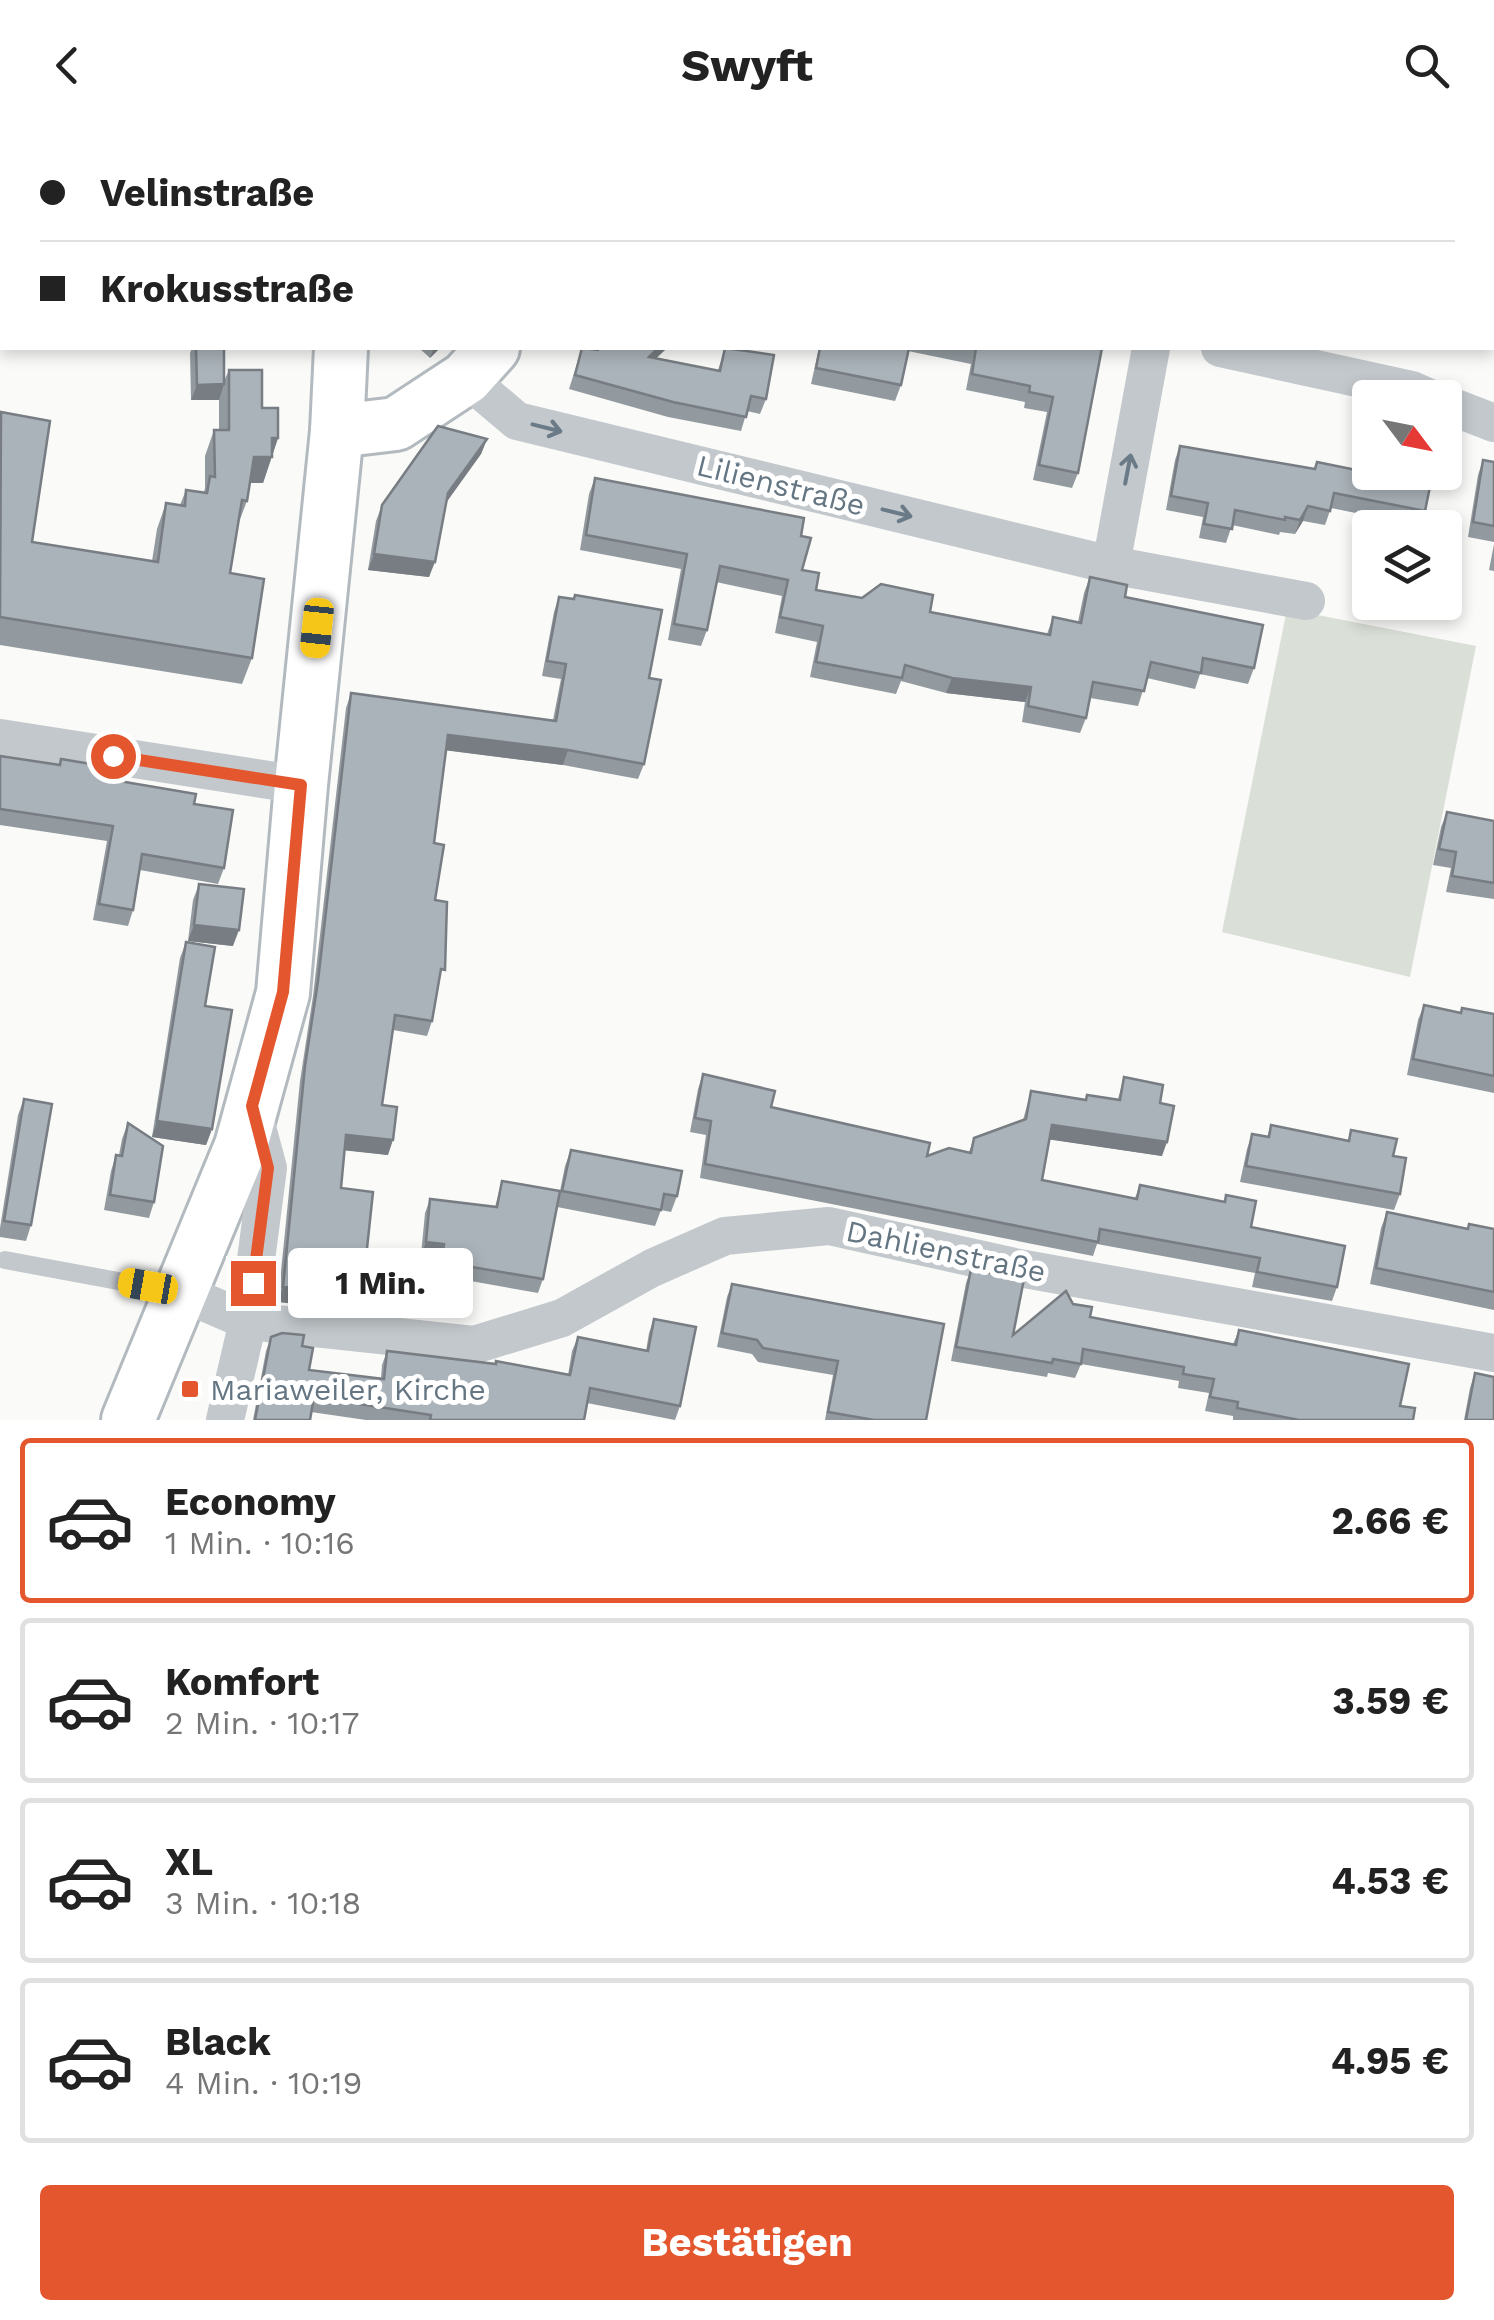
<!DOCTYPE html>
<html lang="de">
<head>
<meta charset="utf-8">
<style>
  body { margin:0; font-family:"Work Sans",sans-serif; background:#f6f6f6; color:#222; height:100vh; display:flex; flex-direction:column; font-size:38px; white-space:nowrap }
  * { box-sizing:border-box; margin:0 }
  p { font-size:32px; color:#767676 }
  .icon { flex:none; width:55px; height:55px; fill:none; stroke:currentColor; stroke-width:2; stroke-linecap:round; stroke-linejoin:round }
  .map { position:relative; height:1290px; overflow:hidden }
  .sheet { display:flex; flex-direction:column; background:#fff; flex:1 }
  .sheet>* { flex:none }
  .top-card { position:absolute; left:0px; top:0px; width:1495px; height:220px; box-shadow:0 5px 15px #0003; display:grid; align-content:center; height:220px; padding:0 40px; background:#fff }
  .needle { width:65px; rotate:122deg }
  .controls { position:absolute; left:1352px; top:250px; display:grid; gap:20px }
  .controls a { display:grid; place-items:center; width:110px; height:110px; border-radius:10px; background:#fff; box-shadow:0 5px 15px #0003; font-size:50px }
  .end { position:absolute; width:45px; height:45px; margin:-22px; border:12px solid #e4572e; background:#fff; box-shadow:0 0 0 5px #fff }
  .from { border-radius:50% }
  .bubble { position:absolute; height:70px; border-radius:10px; background:#fff; box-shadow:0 5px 15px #0003; font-size:32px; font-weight:700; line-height:70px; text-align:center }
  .car { position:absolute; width:30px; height:60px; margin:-30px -15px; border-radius:12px; box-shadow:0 0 8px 2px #0007; background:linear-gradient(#f5c518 24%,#345 0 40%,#f5c518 0 76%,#345 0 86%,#f5c518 0) }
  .top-card b { display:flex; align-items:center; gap:35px; height:95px; font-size:38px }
  .top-card b+b { border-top:2px solid #e0e0e0 }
  .top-card i { width:25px; height:25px; background:#222 }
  ul { padding:18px 0 0; list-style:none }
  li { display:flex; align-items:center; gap:30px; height:165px; margin:0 20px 15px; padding:0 20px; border:5px solid #e0e0e0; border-radius:10px }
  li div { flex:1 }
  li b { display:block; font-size:38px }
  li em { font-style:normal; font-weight:700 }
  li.selected { border-color:#e4572e }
  li>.icon { width:90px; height:90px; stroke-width:1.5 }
  .action { display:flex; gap:20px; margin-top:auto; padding:20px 40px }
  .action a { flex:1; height:115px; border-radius:10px; background:#e4572e; color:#fff; font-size:40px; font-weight:700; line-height:115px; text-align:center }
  header { display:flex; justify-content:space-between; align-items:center; height:130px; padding:0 40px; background:#fff; font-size:45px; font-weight:700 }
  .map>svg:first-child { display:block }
</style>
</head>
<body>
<header><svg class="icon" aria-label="back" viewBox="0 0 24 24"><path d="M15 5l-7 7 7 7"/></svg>Swyft<svg class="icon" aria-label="search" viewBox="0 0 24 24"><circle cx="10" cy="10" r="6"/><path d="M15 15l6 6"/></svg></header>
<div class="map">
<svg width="1494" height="1290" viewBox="0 0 1494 1290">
  <rect width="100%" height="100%" fill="#fafaf8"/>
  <!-- green -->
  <polygon fill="#dadfd7" points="1287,479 1476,516 1410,847 1222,802"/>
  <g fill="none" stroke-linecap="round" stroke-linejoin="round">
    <defs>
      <g id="secondary">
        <polyline points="347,2 347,0"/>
        <polyline points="675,2 676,0"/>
        <polyline points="337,301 396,294 466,248 493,218"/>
        <polyline points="128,1290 241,1016 283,863 301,655 337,301 341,218"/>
      </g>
    </defs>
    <!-- secondary casing -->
    <use href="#secondary" stroke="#b3babf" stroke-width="58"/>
    <!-- lane -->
    <polyline stroke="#c3c8cc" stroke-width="18" points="5,1130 177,1162"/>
    <!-- street -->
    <g stroke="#c3c8cc" stroke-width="38">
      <polyline points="1207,2 1207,0"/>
      <polyline points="1220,218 1412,260 1430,268"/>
      <polyline points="466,248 517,291 1111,435 1306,471"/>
      <polyline points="1445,274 1494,293"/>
      <polyline points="1111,435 1151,218"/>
      <polyline points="0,608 301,655"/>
      <polyline points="183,1163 248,1191 474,1215 562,1188 652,1138 725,1106 829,1096 1019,1138 1494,1223"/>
      <polyline points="225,1290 248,1191 268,1038 252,979"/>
    </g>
    <!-- secondary -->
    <use href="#secondary" stroke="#fff" stroke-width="52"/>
  </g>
  <!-- wall -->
  <g fill="#929a9f">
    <polygon points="192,218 224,218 224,251 229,240 262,278 278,308 263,353 250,353 247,371 237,397 230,443 252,528 242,554 0,515 0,285 32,412 152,431 157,399 166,373 180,375 186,360 204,362 205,358 205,326 214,300 219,300 219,269 191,270 190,223"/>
    <polygon points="419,218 440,218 430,228"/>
    <polygon points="582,218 597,219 598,218 667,218 656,228 718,240 725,218 766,269 760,284 747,281 741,301 668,287 569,259"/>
    <polygon points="819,218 1102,218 1078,343 1072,358 1033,350 1047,282 1024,278 1025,272 966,260 971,234 908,221 901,255 895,271 811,254"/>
    <polygon points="1361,302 1425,381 1420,396 1331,378 1325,395 1303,391 1295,404 1280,402 1279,405 1232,395 1226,413 1199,408 1203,387 1166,380 1175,330 1180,316 1314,339 1352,339 1355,317"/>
    <polygon points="487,309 481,324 446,373 429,447 368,440 376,391 382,375"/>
    <polygon points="1483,330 1494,332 1494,412 1468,407 1478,345"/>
    <polygon points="595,348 801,406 802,440 816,460 1047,504 1053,487 1078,492 1084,463 1090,447 1254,538 1248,554 1200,544 1195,559 1147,548 1138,576 1090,568 1086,588 1080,603 1022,592 1025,572 946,563 901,551 896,564 810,547 817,512 775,503 782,466 716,452 707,500 701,516 668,510 681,439 580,420 589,364"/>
    <polygon points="1494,414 1494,441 1489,440"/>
    <polygon points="559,467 649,548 644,634 638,649 563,635 446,620 434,713 439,855 438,854 432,891 427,906 393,900 382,975 388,1025 345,1020 341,1058 361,1143 319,1137 317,1160 312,1175 278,1172 300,951 313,866 346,578 351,563 553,590 561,549 542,546 554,482"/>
    <polygon points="0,626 59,635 61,629 194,674 224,738 218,754 140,740 133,780 128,796 93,790 107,711 0,695"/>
    <polygon points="1447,682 1494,691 1494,769 1446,762 1451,738 1433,735 1441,697"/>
    <polygon points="199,754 233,816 188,811 193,770"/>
    <polygon points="186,812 205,876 212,999 206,1015 152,1007 180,828"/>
    <polygon points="1424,875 1460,883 1494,884 1494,963 1407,945 1418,890"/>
    <polygon points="703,944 771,977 927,1026 969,1022 974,1008 1023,990 1031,961 1085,970 1087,965 1118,969 1124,947 1160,973 1162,1026 1049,1009 1042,1050 1135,1068 1140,1055 1223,1072 1226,1065 1251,1097 1337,1157 1332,1171 1252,1157 1255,1143 1097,1114 1093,1126 700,1048 706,1005 690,1002 698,959"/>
    <polygon points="24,969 31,1095 26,1111 0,1107 0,1098 18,985"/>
    <polygon points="128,993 154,1072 149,1088 104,1080 111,1041 116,1025 119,1025 122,1009"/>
    <polygon points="1271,995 1348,1011 1351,1000 1393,1026 1400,1064 1394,1080 1240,1052 1247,1019 1252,1004 1267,1007"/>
    <polygon points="571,1020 677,1066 671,1082 661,1080 655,1096 557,1077 543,1149 538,1163 437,1145 440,1127 421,1125 425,1083 430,1069 495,1077 502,1051 560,1061 565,1036"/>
    <polygon points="1387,1082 1467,1098 1494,1099 1494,1180 1370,1154 1381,1098"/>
    <polygon points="971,1139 1013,1205 1073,1174 1090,1187 1233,1214 1239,1200 1400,1276 1413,1290 1233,1290 1233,1286 1205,1281 1209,1263 1178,1258 1179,1251 1081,1234 1075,1248 1048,1243 1047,1247 951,1231 966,1153"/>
    <polygon points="732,1154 926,1290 825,1290 833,1245 758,1232 752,1224 717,1217 727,1167"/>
    <polygon points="654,1189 680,1276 675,1290 587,1273 584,1290 366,1290 311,1282 310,1290 253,1290 266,1221 271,1207 302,1216 309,1240 381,1248 382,1235 387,1221 568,1245 572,1221 578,1207 646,1221 649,1203"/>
    <polygon points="1475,1243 1494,1290 1464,1290 1470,1258"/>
  </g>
  <!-- shaded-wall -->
  <g fill="#777d82">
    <polygon points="434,218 440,218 430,228"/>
    <polygon points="658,218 667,218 643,241 649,227"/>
    <polygon points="224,254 219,270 191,270 197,255"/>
    <polygon points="272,308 278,308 263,353 245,353 254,327"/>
    <polygon points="487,309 481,324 442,378 448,363"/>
    <polygon points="1308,376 1303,391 1295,404 1300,390"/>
    <polygon points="374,424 435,432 429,447 368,440"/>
    <polygon points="952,548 1031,557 1025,572 946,563"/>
    <polygon points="448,605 568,620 563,635 443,620"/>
    <polygon points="194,795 239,800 233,816 188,811"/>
    <polygon points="157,991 212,999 206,1015 152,1007"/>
    <polygon points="1052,995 1167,1012 1162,1026 1046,1009"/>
    <polygon points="346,1005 393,1010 388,1025 341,1020"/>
    <polygon points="426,1112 444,1114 440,1127 421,1125"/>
    <polygon points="320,1122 366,1128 361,1143 315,1137"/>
    <polygon points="283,1157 317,1160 312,1175 278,1172"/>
  </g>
  <!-- building -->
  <g fill="#aab3b9" stroke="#777d82" stroke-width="2.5">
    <rect x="391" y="0" width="54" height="2"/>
    <polygon points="563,0 628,0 626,2 561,2"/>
    <polygon points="763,0 808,0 807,2 761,2"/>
    <polygon points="1065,0 1140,0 1139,2 1065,2"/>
    <rect x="1492" y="152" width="2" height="51"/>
    <polygon points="196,218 224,218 224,254 197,255"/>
    <polygon points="582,218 598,220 599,218 658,218 649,227 720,241 725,218 774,225 766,269 751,266 746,287 673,272 575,245"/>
    <polygon points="820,218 909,218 901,255 816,238"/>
    <polygon points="973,218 1102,218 1078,343 1039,335 1053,267 1029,262 1030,256 972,244 976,218"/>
    <polygon points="229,240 262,240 262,278 278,278 278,308 272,308 272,327 254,327 247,371 242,370 230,443 264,449 252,528 0,487 1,282 50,291 32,412 158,432 166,373 185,376 186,360 207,363 210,346 215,347 214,300 229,300"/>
    <polygon points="438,296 487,309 448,363 435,432 374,424 382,375"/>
    <polygon points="1361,302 1370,304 1370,342 1433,342 1425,381 1334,363 1330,381 1308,376 1300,390 1285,387 1285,390 1235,380 1232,399 1204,394 1208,373 1171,366 1180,316 1315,339 1317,332 1356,340"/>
    <polygon points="1483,330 1494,332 1494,396 1473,392"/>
    <polygon points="595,348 804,388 801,406 811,408 802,440 819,443 816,460 862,468 881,454 933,465 930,482 1050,505 1053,487 1081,493 1090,447 1127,455 1125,467 1263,495 1254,538 1203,528 1201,543 1151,532 1144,561 1093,552 1086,588 1028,576 1031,557 952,548 905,535 902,548 816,532 823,496 780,487 788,450 720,436 707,500 674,494 687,424 586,405"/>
    <polygon points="575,465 662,480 649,548 661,550 644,634 568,620 448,605 434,713 444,715 435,770 447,772 445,840 441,839 432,891 395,885 382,975 397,977 393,1010 346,1005 341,1058 373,1062 366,1128 320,1122 317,1160 283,1157 305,936 318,851 351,563 556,591 566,534 547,531 559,467 574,469"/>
    <polygon points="0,626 60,635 61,629 127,640 125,652 196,664 194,674 233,680 224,738 142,724 133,780 99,774 113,696 0,679"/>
    <polygon points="1447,682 1494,691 1494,753 1452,746 1456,722 1439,719"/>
    <polygon points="199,754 244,759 239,800 194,795"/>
    <polygon points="186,812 215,817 205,876 232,880 212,999 157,991"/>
    <polygon points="1424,875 1461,883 1462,878 1494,884 1494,946 1413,929"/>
    <polygon points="703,944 775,961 771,977 930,1013 927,1026 949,1018 971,1023 974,1008 1026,989 1031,961 1086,970 1087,965 1120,970 1124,947 1163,955 1160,973 1174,976 1167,1012 1052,995 1042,1050 1137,1069 1140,1055 1225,1072 1226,1065 1256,1071 1251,1097 1345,1116 1337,1157 1257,1142 1260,1128 1100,1099 1098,1112 705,1034 711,991 695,988"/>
    <polygon points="24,969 52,974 31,1095 4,1091"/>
    <polygon points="128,993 163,1016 154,1072 110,1065 116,1025 122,1026"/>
    <polygon points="1271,995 1349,1011 1351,1000 1397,1009 1393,1026 1406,1028 1400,1064 1246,1036 1252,1004 1269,1007"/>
    <polygon points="571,1020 682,1041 677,1066 664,1064 661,1080 562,1061"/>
    <polygon points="502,1051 560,1061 543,1149 442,1132 444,1114 426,1112 430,1069 497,1077"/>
    <polygon points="1387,1082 1468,1099 1469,1094 1494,1099 1494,1162 1376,1138"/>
    <polygon points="971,1139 1024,1149 1013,1205 1066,1161 1073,1174 1092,1177 1090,1187 1236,1215 1239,1200 1409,1234 1400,1276 1415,1278 1413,1290 1299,1290 1237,1278 1238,1272 1210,1267 1214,1249 1183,1244 1184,1237 1083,1219 1081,1234 1053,1229 1052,1233 956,1217"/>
    <polygon points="732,1154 944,1194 926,1290 874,1290 828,1282 838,1231 763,1218 757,1210 722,1203"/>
    <polygon points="654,1189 696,1197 680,1276 590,1258 584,1290 430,1290 431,1285 314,1267 310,1290 255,1290 271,1207 282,1203 304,1205 302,1216 313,1218 309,1240 384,1249 387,1221 496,1234 496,1231 570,1245 578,1207 648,1221"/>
    <polygon points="1475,1243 1494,1247 1494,1290 1466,1290"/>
  </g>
  <!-- one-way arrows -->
  <defs><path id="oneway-shaft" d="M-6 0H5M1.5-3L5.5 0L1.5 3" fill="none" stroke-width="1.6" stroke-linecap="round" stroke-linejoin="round" transform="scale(2.5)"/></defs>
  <g stroke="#6a7a87">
    <use href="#oneway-shaft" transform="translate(547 298) rotate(14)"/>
    <use href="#oneway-shaft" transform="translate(1128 339) rotate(-79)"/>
    <use href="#oneway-shaft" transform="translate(897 383) rotate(14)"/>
  </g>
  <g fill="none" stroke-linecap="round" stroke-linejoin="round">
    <!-- route -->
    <polyline stroke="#e4572e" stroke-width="12" points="113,626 301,655 283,862 252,976 268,1038 253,1153"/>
  </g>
  <!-- markers -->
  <rect fill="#e4572e" stroke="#fff" stroke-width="4" x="180" y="1249" width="20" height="20" rx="5"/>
  <g text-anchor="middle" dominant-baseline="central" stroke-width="10" stroke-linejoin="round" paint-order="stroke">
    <!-- street labels -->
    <g font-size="30" fill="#657683" stroke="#fff">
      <text transform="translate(781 355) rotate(14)">Lilienstraße</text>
      <text transform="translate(946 1121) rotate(12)">Dahlienstraße</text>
    </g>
    <!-- poi labels -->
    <g font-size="30" fill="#657683" stroke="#fff" text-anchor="start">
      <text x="210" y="1259">Mariaweiler, Kirche</text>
    </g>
  </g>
</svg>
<div class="controls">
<a><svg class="needle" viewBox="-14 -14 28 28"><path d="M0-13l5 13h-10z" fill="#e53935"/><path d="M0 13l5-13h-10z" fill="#767676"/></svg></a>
<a><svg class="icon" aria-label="layers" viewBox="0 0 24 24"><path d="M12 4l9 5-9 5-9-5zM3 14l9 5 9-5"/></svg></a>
</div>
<i class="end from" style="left:113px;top:626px"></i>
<i class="end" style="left:253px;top:1153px"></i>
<div class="bubble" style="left:288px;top:1118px;width:185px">1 Min.</div>
<i class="car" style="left:317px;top:498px;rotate:186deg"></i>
<i class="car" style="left:148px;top:1156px;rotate:280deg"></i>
<div class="top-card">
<b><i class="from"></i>Velinstraße</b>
<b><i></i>Krokusstraße</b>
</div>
</div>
<section class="sheet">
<ul>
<li class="selected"><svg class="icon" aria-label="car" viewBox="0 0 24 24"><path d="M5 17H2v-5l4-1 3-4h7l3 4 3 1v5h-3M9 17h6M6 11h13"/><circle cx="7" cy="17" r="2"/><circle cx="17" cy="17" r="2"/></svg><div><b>Economy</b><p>1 Min. · 10:16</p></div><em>2.66 €</em></li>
<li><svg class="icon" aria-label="car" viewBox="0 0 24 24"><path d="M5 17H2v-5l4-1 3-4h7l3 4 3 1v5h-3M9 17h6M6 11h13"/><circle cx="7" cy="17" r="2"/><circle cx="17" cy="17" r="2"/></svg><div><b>Komfort</b><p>2 Min. · 10:17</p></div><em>3.59 €</em></li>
<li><svg class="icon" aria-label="car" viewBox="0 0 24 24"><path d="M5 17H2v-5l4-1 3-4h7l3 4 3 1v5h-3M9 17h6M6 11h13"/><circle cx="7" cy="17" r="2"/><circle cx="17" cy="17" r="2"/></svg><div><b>XL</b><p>3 Min. · 10:18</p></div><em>4.53 €</em></li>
<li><svg class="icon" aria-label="car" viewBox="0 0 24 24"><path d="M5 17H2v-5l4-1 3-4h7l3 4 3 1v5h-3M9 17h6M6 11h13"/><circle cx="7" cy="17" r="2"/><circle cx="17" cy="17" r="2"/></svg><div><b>Black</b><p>4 Min. · 10:19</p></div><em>4.95 €</em></li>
</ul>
<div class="action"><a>Bestätigen</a></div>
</section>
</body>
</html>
